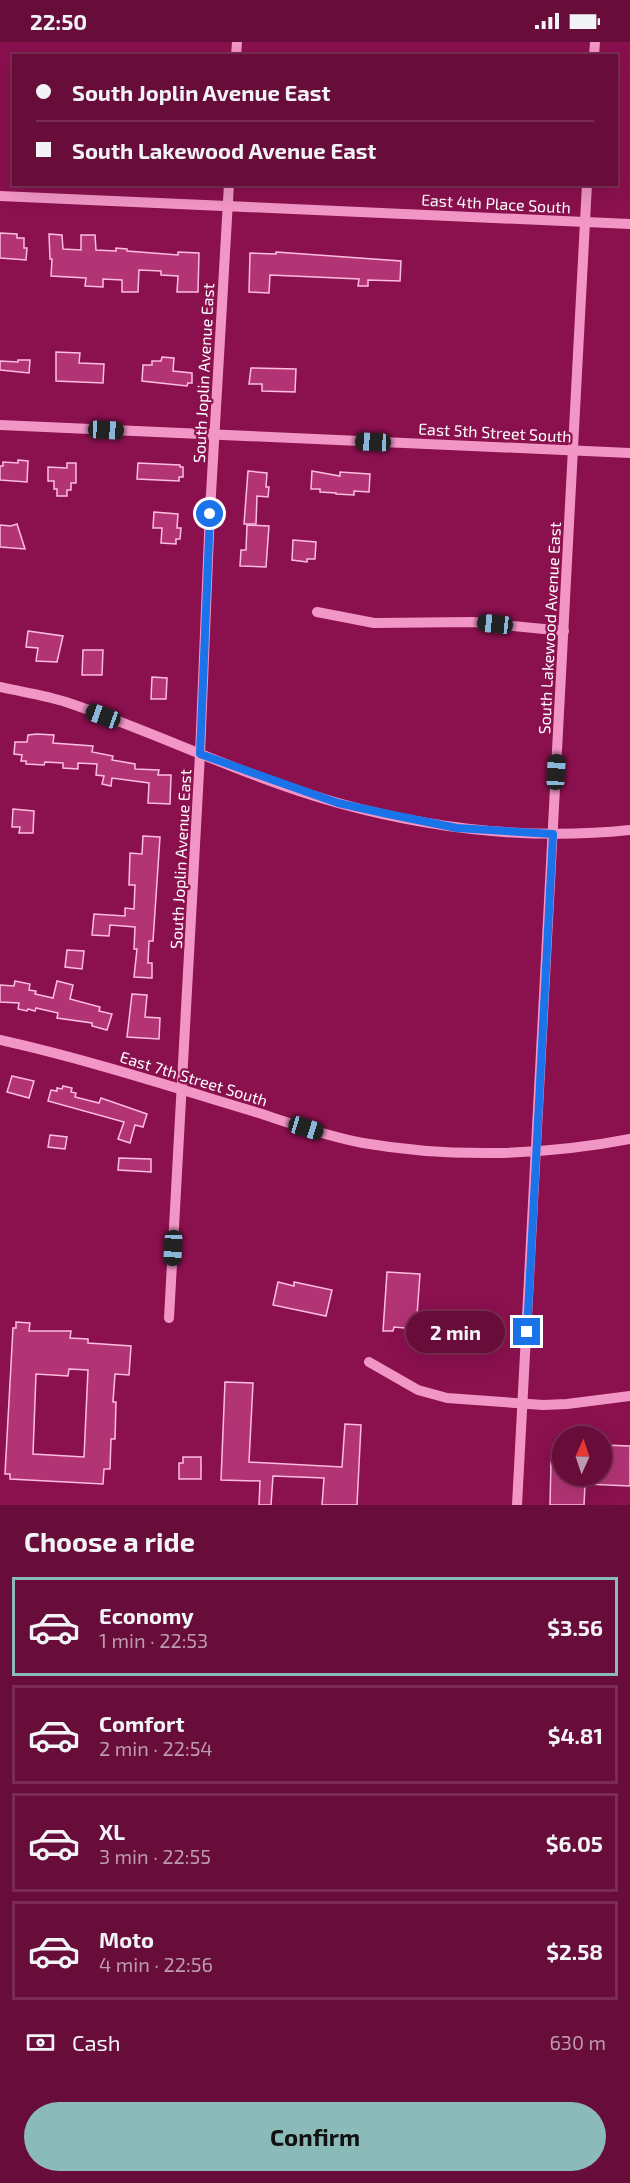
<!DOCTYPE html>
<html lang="en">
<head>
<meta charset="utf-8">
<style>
  body { margin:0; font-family:"Exo 2",sans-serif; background:#701a45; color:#f1f3f6; height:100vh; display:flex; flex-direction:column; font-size:22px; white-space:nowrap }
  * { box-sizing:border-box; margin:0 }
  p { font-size:20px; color:#bd9baf }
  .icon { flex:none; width:33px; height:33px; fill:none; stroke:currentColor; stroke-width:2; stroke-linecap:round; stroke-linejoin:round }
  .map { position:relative; height:1463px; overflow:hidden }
  .panel { display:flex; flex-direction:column; background:#680c3a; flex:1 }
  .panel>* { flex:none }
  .banner { position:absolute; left:12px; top:12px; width:606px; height:132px; border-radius:0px; box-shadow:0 6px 24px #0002,0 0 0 2px #7b2c54; display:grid; align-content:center; height:132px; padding:0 24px; background:#680c3a }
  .needle { width:39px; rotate:3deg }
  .buttons { position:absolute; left:552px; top:1384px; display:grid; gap:12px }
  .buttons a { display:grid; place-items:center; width:60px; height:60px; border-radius:50%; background:#680c3a; box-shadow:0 6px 24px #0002,0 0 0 2px #7b2c54; font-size:30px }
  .end { position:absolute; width:27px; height:27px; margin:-14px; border:8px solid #1a73e8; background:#fff; box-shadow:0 0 0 3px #fff }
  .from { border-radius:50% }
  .bubble { position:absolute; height:42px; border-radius:21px; background:#680c3a; box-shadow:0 6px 24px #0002,0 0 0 2px #7b2c54; font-size:20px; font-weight:700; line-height:42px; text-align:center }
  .car { position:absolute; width:18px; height:36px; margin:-18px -9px; border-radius:8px; box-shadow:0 0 4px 2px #0007; background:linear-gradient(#222 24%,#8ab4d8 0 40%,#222 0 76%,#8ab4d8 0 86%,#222 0) }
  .banner b { display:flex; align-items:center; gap:21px; height:57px; font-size:22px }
  .banner b+b { border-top:2px solid #7b2c54 }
  .banner i { width:15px; height:15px; background:#f1f3f6 }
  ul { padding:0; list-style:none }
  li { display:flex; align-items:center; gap:18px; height:99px; margin:0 12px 9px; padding:0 12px; border:3px solid #7b2c54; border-radius:0px }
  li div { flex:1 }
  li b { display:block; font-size:22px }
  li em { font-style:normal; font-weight:700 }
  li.on { border-color:#8bbbb9 }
  li>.icon { width:54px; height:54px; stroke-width:1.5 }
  h2 { padding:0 24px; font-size:27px; line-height:72px }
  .pay { display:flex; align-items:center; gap:15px; height:66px; padding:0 24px; font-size:22px }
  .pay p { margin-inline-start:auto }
  .action { display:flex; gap:12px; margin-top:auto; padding:12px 24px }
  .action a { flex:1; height:69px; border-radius:36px; background:#8bbbb9; color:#111; font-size:24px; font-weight:700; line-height:69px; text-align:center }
  .status { display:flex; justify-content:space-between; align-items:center; height:42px; padding:0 30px; background:#680c3a; direction:ltr }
  .status svg { height:16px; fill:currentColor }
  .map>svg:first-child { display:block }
</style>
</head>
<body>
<div class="status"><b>22:50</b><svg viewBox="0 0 49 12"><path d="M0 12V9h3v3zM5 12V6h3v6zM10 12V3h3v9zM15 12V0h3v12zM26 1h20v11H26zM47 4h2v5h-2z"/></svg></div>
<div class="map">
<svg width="630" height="1463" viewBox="0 0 630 1463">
  <rect width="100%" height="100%" fill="#8a104e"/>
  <!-- building -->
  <g fill="#b23475" stroke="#fdbddf" stroke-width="1.5" fill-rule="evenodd">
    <polygon points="0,191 17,192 17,196 24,196 24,206 27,206 26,218 0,216"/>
    <polygon points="49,192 62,193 63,207 81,208 81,193 95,193 96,208 116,209 116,206 127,207 127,209 178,213 178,210 199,211 198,250 177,250 178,234 161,233 161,229 139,228 138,250 122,250 122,238 103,237 103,245 85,244 86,236 51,234 52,217 50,217"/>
    <polygon points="276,210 401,219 400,239 368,238 368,244 358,244 359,237 270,233 269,251 249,250 250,211 276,212"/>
    <polygon points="56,310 80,311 79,321 104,322 103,341 56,339"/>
    <polygon points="162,315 174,316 173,329 192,331 192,341 188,341 187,344 142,339 143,323 152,323 152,319 161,319"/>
    <polygon points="18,318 30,318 29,331 0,328 0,319 18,320"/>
    <polygon points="251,326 296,327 295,350 262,349 262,342 249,342"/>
    <polygon points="18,418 28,419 27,440 0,438 0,424 3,424 3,420 18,421"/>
    <polygon points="67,421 76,421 76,441 71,441 71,448 67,448 67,454 57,454 57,447 54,447 54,439 48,439 48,425 67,426"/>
    <polygon points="138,421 180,423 180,425 183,425 183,435 179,435 179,439 137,437"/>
    <polygon points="248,429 267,431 266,445 269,445 268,455 257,454 256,482 244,482"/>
    <polygon points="312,429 340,434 340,430 370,432 369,450 354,449 354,453 336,452 336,451 320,450 320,447 311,447"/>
    <polygon points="154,470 178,472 177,486 181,486 180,497 176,497 176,502 161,501 162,486 153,486"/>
    <polygon points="17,482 25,507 0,505 0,483 11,484"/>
    <polygon points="247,483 269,484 266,525 240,524 241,508 246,508"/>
    <polygon points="293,498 316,500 315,517 307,517 307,520 292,518"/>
    <polygon points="28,589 63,594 57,620 36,619 38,606 26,605"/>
    <polygon points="83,608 103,608 102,633 82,633"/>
    <polygon points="152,635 167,636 166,657 151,657"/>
    <polygon points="37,692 54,693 53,701 93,704 92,710 113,714 112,718 135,722 135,727 159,728 158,733 171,733 170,762 148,761 149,741 112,736 111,744 102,742 104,734 96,733 97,722 78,721 78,727 63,726 63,721 45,720 44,723 26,722 26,719 21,719 22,713 14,712 15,700 27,700 28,693"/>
    <polygon points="13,767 34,769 33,791 19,791 20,785 12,785"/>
    <polygon points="143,794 160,795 153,899 149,899 148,921 152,921 152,936 134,935 137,907 134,907 135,885 110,883 109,894 92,893 94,872 125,874 125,866 134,867 135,843 129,843 130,811 142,812"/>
    <polygon points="67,908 84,909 82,927 65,925"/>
    <polygon points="15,939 30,942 29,948 36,949 35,952 53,956 57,939 73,943 70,957 100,965 99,969 112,972 107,988 92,984 92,981 57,976 58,971 36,966 35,969 28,967 27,969 18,967 19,961 0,960 0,943 14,944"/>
    <polygon points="132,952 147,953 145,975 160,976 159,997 127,995"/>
    <polygon points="12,1034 34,1039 29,1056 7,1050"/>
    <polygon points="63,1044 72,1046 71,1050 76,1051 75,1055 99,1061 101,1056 147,1072 143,1085 135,1083 130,1101 118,1097 124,1080 48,1059 51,1048 57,1049 57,1046 62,1047"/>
    <polygon points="50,1093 67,1095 65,1107 48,1105"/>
    <polygon points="119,1116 151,1117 151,1130 118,1128"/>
    <polygon points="387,1230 420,1232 416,1287 394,1285 393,1289 383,1289"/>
    <polygon points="278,1240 294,1244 294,1240 332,1248 326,1274 273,1263"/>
    <path d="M16 1280 30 1281 29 1289H71L70 1296 88 1297V1301L131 1304 129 1333 115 1332 113 1360H116L115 1397H111L110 1427H104L103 1442 10 1437V1432H5L13 1286H16ZM69 1327 88 1328 84 1415 33 1412 36 1332 68 1334Z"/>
    <polygon points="225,1340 253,1341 249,1420 342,1425 345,1382 361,1383 357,1463 322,1463 324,1436 273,1434 271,1463 259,1463 260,1439 221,1438"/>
    <polygon points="604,1403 630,1404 630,1444 585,1442 584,1463 550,1463 551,1420 562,1421 562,1434 603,1434"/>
    <polygon points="183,1415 201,1415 201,1437 179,1437 179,1421 183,1421"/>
  </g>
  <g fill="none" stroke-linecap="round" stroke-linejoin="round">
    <!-- minor -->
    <g stroke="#f296c6" stroke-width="10">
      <polyline points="236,14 237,0"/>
      <polyline points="594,14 595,0"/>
      <polyline points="0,154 630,182"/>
      <polyline points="0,383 630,411"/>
      <polyline points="317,570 374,581 473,580 564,589"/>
      <path d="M0 645C22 650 45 653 66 660 158 691 245 735 338 761 432 787 533 798 630 788"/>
      <path d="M0 998C85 1017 166 1043 249 1068 287 1080 325 1094 363 1101 450 1116 543 1114 630 1097"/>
      <polyline points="169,1276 200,712 210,469 229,142"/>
      <polyline points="369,1320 418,1348 447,1356 543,1363 567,1362 630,1354"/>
      <polyline points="517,1463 587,142"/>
    </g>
  </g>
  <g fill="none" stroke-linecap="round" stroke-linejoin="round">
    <!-- route -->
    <polyline stroke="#1a73e8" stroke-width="8" points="210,472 200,712 338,761 388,772 457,786 553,792 527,1290"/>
  </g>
  <g text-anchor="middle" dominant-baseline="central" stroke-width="4.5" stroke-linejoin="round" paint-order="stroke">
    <!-- street labels -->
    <g font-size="16" fill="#fff" stroke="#8a104e">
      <text transform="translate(496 161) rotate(3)">East 4th Place South</text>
      <text transform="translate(203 331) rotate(-87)">South Joplin Avenue East</text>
      <text transform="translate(495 390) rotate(3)">East 5th Street South</text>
      <text transform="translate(549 586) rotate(-87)">South Lakewood Avenue East</text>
      <text transform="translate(180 817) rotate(-87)">South Joplin Avenue East</text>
      <text transform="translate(194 1036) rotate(17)">East 7th Street South</text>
    </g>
  </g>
</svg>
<div class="buttons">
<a><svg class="needle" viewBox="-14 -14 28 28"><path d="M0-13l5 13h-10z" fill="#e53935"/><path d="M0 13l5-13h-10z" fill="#bd9baf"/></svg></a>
</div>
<i class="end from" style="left:210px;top:472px"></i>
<i class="end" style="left:527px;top:1290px"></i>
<div class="bubble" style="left:406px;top:1269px;width:99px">2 min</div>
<i class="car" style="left:106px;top:388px;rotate:93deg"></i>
<i class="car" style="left:373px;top:400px;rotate:273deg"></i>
<i class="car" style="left:495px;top:582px;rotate:276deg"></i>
<i class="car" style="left:103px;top:674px;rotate:290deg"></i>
<i class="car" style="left:556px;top:730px;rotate:3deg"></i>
<i class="car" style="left:306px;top:1086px;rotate:107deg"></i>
<i class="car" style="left:173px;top:1206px;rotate:183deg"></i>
<div class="banner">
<b><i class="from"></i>South Joplin Avenue East</b>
<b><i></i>South Lakewood Avenue East</b>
</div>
</div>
<section class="panel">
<h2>Choose a ride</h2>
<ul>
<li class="on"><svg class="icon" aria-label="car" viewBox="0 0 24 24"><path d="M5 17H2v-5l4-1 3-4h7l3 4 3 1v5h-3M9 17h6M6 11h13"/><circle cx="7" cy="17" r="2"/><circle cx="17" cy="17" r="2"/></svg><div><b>Economy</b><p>1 min · 22:53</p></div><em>$3.56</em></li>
<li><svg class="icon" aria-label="car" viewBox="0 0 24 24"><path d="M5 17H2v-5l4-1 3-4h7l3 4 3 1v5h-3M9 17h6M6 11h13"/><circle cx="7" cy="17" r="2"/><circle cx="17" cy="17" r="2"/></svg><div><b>Comfort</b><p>2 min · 22:54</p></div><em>$4.81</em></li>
<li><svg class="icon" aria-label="car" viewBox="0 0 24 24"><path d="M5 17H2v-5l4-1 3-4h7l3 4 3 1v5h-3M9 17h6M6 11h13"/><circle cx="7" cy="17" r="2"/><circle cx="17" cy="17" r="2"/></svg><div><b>XL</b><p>3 min · 22:55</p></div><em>$6.05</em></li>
<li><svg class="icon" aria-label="car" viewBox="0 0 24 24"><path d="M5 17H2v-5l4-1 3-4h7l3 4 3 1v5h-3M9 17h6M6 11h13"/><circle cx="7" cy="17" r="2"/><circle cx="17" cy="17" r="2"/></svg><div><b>Moto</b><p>4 min · 22:56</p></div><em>$2.58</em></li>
</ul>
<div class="pay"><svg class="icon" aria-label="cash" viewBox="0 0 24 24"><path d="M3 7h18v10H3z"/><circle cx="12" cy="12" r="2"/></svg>Cash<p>630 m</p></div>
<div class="action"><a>Confirm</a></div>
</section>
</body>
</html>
